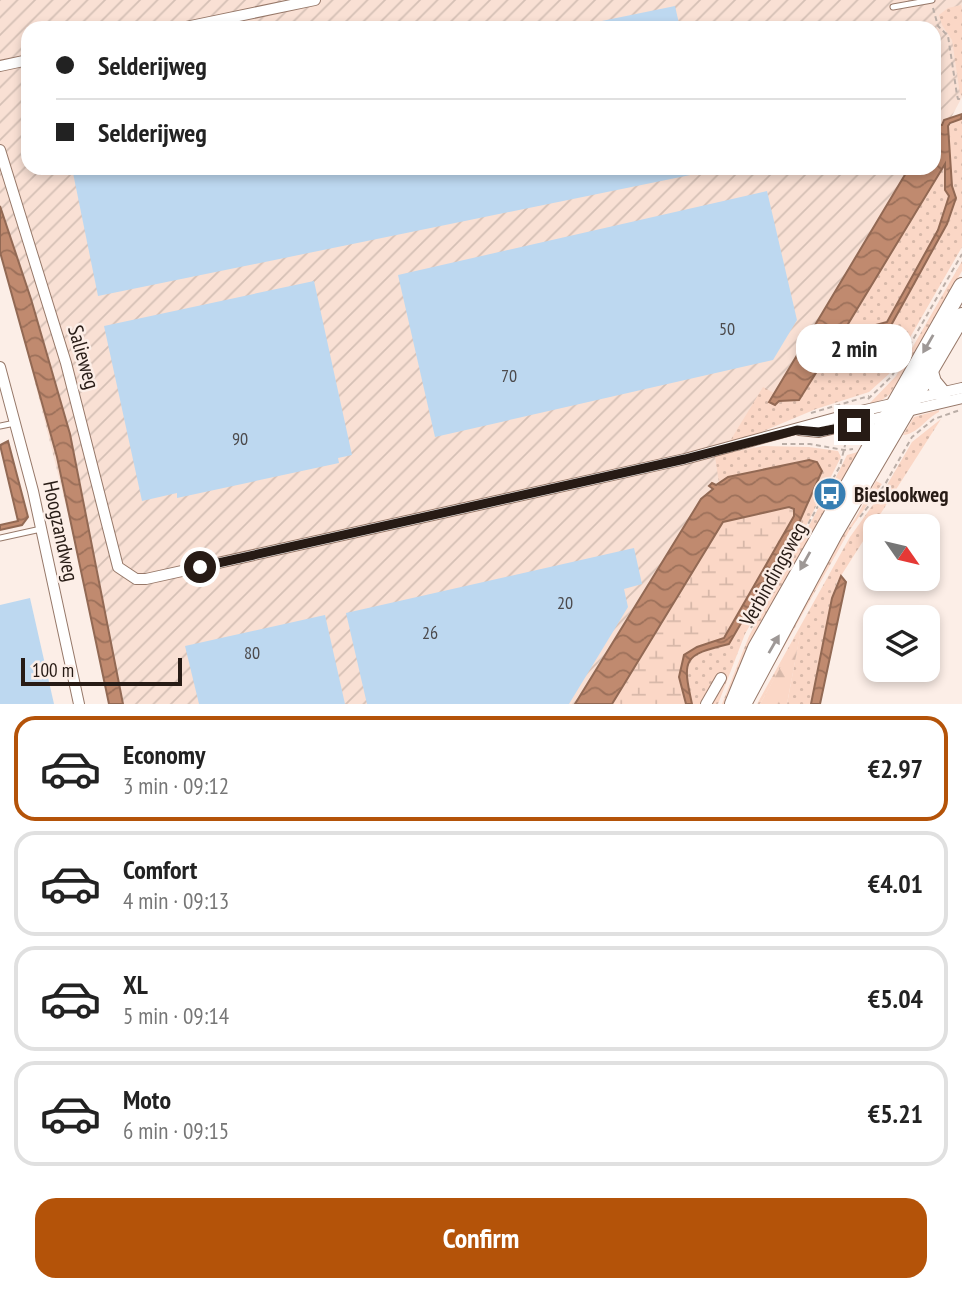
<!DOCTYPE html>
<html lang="en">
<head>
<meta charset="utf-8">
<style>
  body { margin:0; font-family:"PT Sans Narrow",sans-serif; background:#f2f2f2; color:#222; height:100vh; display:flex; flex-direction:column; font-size:26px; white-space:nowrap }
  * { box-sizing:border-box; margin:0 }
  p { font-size:23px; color:#767676 }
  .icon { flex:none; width:38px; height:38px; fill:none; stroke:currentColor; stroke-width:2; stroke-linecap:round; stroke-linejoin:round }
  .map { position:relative; height:704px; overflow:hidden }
  .sheet { display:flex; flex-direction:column; background:#fff; flex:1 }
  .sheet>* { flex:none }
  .hud { position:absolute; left:21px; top:21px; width:920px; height:154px; border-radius:21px; box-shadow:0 4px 10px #0003; display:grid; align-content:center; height:154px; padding:0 35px; background:#fff }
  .needle { width:46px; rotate:124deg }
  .buttons { position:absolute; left:863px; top:514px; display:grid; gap:14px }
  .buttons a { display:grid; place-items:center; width:77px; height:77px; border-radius:14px; background:#fff; box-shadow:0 4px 10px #0003; font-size:35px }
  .scale { position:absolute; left:21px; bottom:18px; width:161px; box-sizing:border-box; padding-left:7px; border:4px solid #271b15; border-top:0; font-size:19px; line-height:24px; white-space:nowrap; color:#271b15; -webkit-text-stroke:5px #fceee7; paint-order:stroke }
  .end { position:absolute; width:32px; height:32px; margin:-16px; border:9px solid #271b15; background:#fff; box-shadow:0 0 0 4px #fff }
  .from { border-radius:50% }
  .bubble { position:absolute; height:49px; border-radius:21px; background:#fff; box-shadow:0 4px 10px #0003; font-size:23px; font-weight:700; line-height:49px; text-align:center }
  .hud b { display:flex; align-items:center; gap:24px; height:66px; font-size:26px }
  .hud b+b { border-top:2px solid #e0e0e0 }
  .hud i { width:18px; height:18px; background:#222 }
  ul { padding:12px 0 0; list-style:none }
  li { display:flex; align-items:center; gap:21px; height:105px; margin:0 14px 10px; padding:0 21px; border:4px solid #e0e0e0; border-radius:21px }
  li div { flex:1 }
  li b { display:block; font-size:26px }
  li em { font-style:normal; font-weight:700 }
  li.active { border-color:#b45309 }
  li>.icon { width:63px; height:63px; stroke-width:1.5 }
  .cta { display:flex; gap:14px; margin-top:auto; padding:14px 35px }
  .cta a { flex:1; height:80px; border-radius:21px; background:#b45309; color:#fff; font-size:28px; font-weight:700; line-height:80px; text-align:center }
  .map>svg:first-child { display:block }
</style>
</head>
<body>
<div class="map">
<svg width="962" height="704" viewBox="0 0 962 704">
  <defs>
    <pattern id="industrial-furrows" width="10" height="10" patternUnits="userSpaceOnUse" patternTransform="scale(1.75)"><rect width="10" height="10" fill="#f9e0d4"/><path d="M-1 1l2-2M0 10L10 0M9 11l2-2" fill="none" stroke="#d5c0b5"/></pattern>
    <pattern id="grass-dots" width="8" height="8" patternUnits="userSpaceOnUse" patternTransform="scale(1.75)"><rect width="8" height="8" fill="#fbd7c6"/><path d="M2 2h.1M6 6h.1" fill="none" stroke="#d7b8a9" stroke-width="1.8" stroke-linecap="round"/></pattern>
    <pattern id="forest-firs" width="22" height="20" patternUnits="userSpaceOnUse" patternTransform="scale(1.75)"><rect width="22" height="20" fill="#fbd7c6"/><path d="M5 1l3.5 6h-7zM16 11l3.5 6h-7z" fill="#d7b8a9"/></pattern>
    <pattern id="wetland-marsh" width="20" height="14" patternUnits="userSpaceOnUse" patternTransform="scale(1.75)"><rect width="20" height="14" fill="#fbd7c6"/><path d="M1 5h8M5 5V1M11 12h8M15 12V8" fill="none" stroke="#d7b8a9"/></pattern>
    <pattern id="water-waves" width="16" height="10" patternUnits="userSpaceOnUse" patternTransform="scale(1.75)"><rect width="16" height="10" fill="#c08a6f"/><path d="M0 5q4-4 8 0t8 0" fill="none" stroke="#9c705a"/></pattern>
  </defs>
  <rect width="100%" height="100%" fill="#fceee7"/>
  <!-- industrial -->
  <polygon fill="url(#industrial-furrows)" points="0,0 962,0 962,97 935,148 934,28 28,28 28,168 924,168 881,247 641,628 596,704 116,704 0,244"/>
  <!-- grass -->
  <g fill="url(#grass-dots)">
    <polygon points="961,5 962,9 962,96 960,94 952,40 942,25 939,15 948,8"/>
    <polygon points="962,118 962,247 889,374 869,392 816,409 752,436 730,441 763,387 774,393 778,401 799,400 836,341 889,329 947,224 956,198 952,186 948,126"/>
    <polygon points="945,163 945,190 949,196 938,230 887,323 841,334"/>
    <polygon points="962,261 962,271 890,394 882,400 869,404 896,376"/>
    <path d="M939 410V412C926 418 918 434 903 435L914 417Z"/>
    <polygon points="941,419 837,582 832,598 811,704 787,704 800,634 760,704 757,704 850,537 887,485 912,442"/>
    <path d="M763 446 809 447 838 451 841 457 807 524 745 634 718 704H711L723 680 702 704H692C682 658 684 657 729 644L798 525 809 460 728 477 719 483 715 456Z"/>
    <polygon points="858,452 841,482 835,479 847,455"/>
    <polygon points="876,481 882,484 849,531 752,704 746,704 828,556 855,519"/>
    <polygon points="825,496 831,499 819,528 730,704 722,704 749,636"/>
  </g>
  <!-- forest -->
  <polygon fill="url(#forest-firs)" points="801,630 787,704 760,704"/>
  <!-- wetland -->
  <polygon fill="url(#wetland-marsh)" points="789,507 794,509 794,516 724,638 697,647 679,677 686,704 612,704 723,522"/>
  <!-- water -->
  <g fill="url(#water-waves)" stroke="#926954" stroke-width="2" fill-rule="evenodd">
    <path d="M962 114 961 119 950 123 948 126 952 186 956 198 947 224 889 329 836 341 799 400 779 401 775 405 769 402 909 168H934L935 125H942L944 120ZM945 164V190L949 196 938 230 887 322 842 334Z"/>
    <polygon points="0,206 31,299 70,434 123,704 109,704 57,457 0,252"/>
    <polygon points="8,441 28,517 22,525 0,530 0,525 18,521 0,445"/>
    <path d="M809 460 817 462 822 471 798 525 729 644C683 655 682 659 692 704H686L679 677 684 655 697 647 724 638 794 516V509L789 507 723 522 612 704H575L701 499 713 489 709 486 712 483 716 485 728 477Z"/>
    <polygon points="841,576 846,582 820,704 811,704 832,598"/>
  </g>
  <!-- building -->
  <g fill="#bdd8f0">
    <polygon points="675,6 680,28 588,28 587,24"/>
    <polygon points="72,168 705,168 705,172 98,296"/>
    <polygon points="767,191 797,320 773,360 435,437 398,275"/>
    <polygon points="314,281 352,455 338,458 339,463 177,498 177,493 142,501 104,326"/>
    <polygon points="634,548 642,584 624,589 628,607 569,704 367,704 346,613"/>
    <polygon points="30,598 54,704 0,704 0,605"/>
    <polygon points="325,615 345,704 199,704 185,646"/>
  </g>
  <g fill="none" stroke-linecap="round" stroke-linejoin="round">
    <defs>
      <g id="lane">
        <polyline points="893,7 932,0"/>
        <polyline points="0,426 15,423"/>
        <polyline points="0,538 41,529"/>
      </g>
      <g id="street">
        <polyline points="181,28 315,0"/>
        <polyline points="0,66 28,60"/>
        <polyline points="0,150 66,363 118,567 136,579 146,579 685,459 861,411 962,388"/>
        <polyline points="0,367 33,491 79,704"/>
        <polyline points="799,430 819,432 962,398"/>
        <polyline points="706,704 721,678"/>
      </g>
      <g id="secondary">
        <polyline points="930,372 933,382 942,393"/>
        <polyline points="860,423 866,428 874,440"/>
        <polyline points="733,704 756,648 962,286"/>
        <polyline points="743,704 834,534 962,316"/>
      </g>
    </defs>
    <!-- lane casing -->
    <use href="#lane" stroke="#967869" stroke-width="7"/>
    <!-- street casing -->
    <use href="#street" stroke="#967869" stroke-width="12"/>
    <!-- secondary casing -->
    <use href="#secondary" stroke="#967869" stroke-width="18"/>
    <!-- path -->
    <g stroke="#bbaea7" stroke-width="2" stroke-dasharray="5 3.5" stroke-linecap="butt">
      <polyline points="933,8 938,26 948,36 957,95 958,99 962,99"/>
      <polyline points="868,399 892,376 962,254"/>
      <polyline points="811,413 869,396"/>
      <polyline points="782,444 810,444 844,450 853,449"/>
      <polyline points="860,517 884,486 912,437 934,419 960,410"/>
      <polyline points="751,628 840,466 847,437"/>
    </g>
    <!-- lane -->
    <use href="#lane" stroke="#fff" stroke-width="5"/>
    <!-- street -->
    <use href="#street" stroke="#fff" stroke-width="10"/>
    <!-- secondary -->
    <use href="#secondary" stroke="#fff" stroke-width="16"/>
  </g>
  <!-- one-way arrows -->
  <defs><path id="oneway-solid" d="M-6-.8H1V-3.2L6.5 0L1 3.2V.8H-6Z" transform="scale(1.75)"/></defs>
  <g fill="#9e9896">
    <use href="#oneway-solid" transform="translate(928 344) rotate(120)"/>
    <use href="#oneway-solid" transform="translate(805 561) rotate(119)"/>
    <use href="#oneway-solid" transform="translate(774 644) rotate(-60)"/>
  </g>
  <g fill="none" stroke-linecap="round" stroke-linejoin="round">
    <!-- route -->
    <polyline stroke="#271b15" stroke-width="9" points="200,567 685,459 797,430 819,432 854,425"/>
  </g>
  <!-- icons -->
  <defs>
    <symbol id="bus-disc" viewBox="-11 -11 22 22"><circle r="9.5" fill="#377eb2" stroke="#fceee7"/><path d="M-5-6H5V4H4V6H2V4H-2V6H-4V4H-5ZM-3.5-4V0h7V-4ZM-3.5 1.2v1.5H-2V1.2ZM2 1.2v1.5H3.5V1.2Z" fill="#fff"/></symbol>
  </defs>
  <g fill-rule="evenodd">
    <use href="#bus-disc" x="811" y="475" width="38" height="38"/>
  </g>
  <g text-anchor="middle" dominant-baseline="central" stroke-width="5" stroke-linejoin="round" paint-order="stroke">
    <!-- number labels -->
    <g font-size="18" fill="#4c4a4c">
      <text x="727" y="328">50</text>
      <text x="509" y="375">70</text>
      <text x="240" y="438">90</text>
      <text x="565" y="602">20</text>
      <text x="430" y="632">26</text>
      <text x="252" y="652">80</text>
    </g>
    <!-- street labels -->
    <g font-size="21" fill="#271b15" stroke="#fceee7">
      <text transform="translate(84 357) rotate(74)">Salieweg</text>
      <text transform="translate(61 531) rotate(78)">Hoogzandweg</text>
      <text transform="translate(773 574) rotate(-61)">Verbindingsweg</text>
    </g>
    <!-- poi labels -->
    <g font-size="21" font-weight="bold" fill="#271b15" stroke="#fceee7" text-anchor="start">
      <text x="854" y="494">Bieslookweg</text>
    </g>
  </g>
</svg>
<div class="buttons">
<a><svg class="needle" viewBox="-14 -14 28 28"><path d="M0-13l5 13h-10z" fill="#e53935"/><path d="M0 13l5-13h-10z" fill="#767676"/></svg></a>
<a><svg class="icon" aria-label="layers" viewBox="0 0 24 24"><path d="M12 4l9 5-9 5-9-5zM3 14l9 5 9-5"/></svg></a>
</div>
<div class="scale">100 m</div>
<i class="end from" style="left:200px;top:567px"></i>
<i class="end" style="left:854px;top:425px"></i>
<div class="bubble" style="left:796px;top:324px;width:116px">2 min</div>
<div class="hud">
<b><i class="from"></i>Selderijweg</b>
<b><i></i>Selderijweg</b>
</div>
</div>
<section class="sheet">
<ul>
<li class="active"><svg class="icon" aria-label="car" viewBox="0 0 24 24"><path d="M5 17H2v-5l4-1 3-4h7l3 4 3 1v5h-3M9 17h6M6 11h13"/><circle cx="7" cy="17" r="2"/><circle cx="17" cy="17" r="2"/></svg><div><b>Economy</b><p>3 min · 09:12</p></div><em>€2.97</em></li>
<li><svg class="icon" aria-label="car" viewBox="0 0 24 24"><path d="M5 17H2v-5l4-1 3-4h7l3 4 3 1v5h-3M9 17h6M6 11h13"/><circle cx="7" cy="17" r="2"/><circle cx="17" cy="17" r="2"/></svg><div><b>Comfort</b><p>4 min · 09:13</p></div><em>€4.01</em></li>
<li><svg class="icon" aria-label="car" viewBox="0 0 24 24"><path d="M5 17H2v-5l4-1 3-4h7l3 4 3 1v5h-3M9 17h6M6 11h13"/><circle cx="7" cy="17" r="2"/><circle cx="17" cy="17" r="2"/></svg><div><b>XL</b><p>5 min · 09:14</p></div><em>€5.04</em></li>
<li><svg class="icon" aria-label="car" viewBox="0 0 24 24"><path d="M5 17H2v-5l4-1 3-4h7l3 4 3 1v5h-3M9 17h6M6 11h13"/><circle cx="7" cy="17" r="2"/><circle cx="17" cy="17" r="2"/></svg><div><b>Moto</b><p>6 min · 09:15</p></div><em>€5.21</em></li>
</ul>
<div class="cta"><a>Confirm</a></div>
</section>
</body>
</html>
